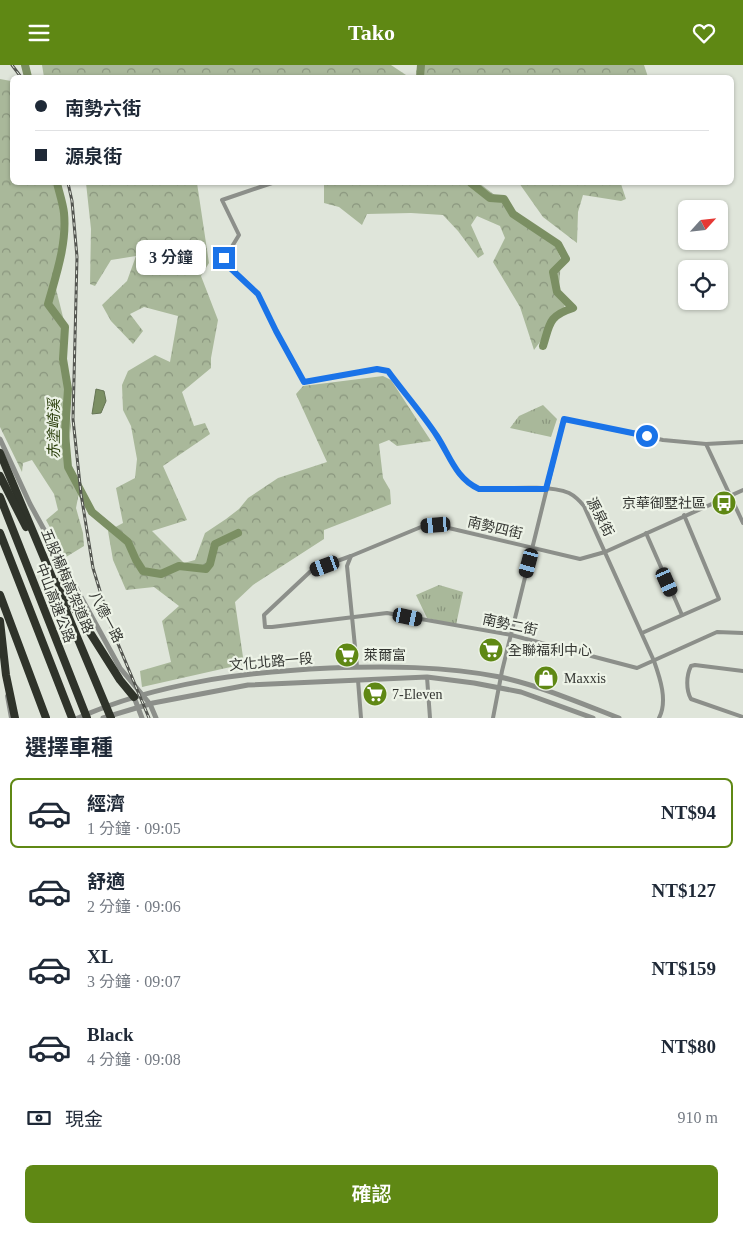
<!DOCTYPE html>
<html lang="zh-TW">
<head>
<meta charset="utf-8">
<style>
  body { margin:0; font-family:"Times New Roman","Noto Sans TC",serif; background:#f2f2f3; color:#1f2937; height:100vh; display:flex; flex-direction:column; font-size:19px; white-space:nowrap }
  * { box-sizing:border-box; margin:0 }
  p { font-size:16px; color:#747a83 }
  .icon { flex:none; width:28px; height:28px; fill:none; stroke:currentColor; stroke-width:2; stroke-linecap:round; stroke-linejoin:round }
  .map { position:relative; height:653px; overflow:hidden }
  .details { display:flex; flex-direction:column; background:#fff; flex:1 }
  .details>* { flex:none }
  .top-card { position:absolute; left:10px; top:10px; width:724px; height:110px; border-radius:8px; box-shadow:0 1px 4px #0004; display:grid; align-content:center; height:110px; padding:0 25px; background:#fff }
  .needle { width:32px; rotate:63deg }
  .controls { position:absolute; left:678px; top:135px; display:grid; gap:10px }
  .controls a { display:grid; place-items:center; width:50px; height:50px; border-radius:8px; background:#fff; box-shadow:0 1px 4px #0004; font-size:25px }
  .end { position:absolute; width:22px; height:22px; margin:-11px; border:6px solid #1a73e8; background:#fff; box-shadow:0 0 0 2px #fff }
  .from { border-radius:50% }
  .bubble { position:absolute; height:35px; border-radius:8px; background:#fff; box-shadow:0 1px 4px #0004; font-size:16px; font-weight:600; line-height:35px; text-align:center }
  .car { position:absolute; width:15px; height:30px; margin:-15px -8px; border-radius:6px; box-shadow:0 0 4px 1px #0007; background:linear-gradient(#222 24%,#8ab4d8 0 40%,#222 0 76%,#8ab4d8 0 86%,#222 0) }
  .top-card b { display:flex; align-items:center; gap:18px; height:48px; font-size:19px }
  .top-card b+b { border-top:1px solid #e0e1e3 }
  .top-card i { width:12px; height:12px; background:#1f2937 }
  ul { padding:0; list-style:none }
  li { display:flex; align-items:center; gap:15px; height:70px; margin:0 10px 8px; padding:0 15px; border:2px solid transparent; border-radius:8px }
  li div { flex:1 }
  li b { display:block; font-size:19px }
  li em { font-style:normal; font-weight:600 }
  li.current { border-color:#5f8814 }
  li>.icon { width:45px; height:45px; stroke-width:1.5 }
  h2 { padding:0 25px; font-size:22px; line-height:60px }
  .pay { display:flex; align-items:center; gap:12px; height:55px; padding:0 25px; font-size:19px }
  .pay p { margin-inline-start:auto }
  .cta { display:flex; gap:10px; margin-top:auto; padding:10px 25px }
  .cta a { flex:1; height:58px; border-radius:8px; background:#5f8814; color:#fff; font-size:20px; font-weight:600; line-height:58px; text-align:center }
  header { display:flex; justify-content:space-between; align-items:center; height:65px; padding:0 25px; background:#5f8814; color:#fff; font-size:22px; font-weight:600 }
  .map>svg:first-child { display:block }
</style>
</head>
<body>
<header><svg class="icon" aria-label="menu" viewBox="0 0 24 24"><path d="M4 6h16M4 12h16M4 18h16"/></svg>Tako<svg class="icon" aria-label="heart" viewBox="0 0 24 24"><path d="M12 20l-8-8c-3-5 5-10 8-4 3-6 11-1 8 4z"/></svg></header>
<div class="map">
<svg width="743" height="653" viewBox="0 0 743 653">
  <defs>
    <pattern id="forest-crowns" width="20" height="18" patternUnits="userSpaceOnUse" patternTransform="scale(1.25)"><rect width="20" height="18" fill="#a9b89a"/><path d="M2 6a3 3 0 1 1 6 0M12 15a3 3 0 1 1 6 0" fill="none" stroke="#8a967e"/></pattern>
    <pattern id="park-tufts" width="24" height="20" patternUnits="userSpaceOnUse" patternTransform="scale(1.25)"><rect width="24" height="20" fill="#a9b89a"/><path d="M3 7l-1-3M5 7V3M7 7l1-3M15 17l-1-3M17 17v-4M19 17l1-3" fill="none" stroke="#8a967e"/></pattern>
  </defs>
  <rect width="100%" height="100%" fill="#dfe5da"/>
  <!-- forest -->
  <g fill="url(#forest-crowns)">
    <polygon points="42,0 391,0 409,12 44,12"/>
    <polygon points="422,0 644,0 648,12 418,12 416,6"/>
    <polygon points="0,14 11,16 12,18 12,118 55,118 65,162 55,220 64,256 66,320 71,361 66,400 80,422 76,443 83,468 84,481 66,492 46,455 58,445 54,429 32,395 23,398 22,407 0,362"/>
    <polygon points="86,118 197,118 209,198 201,211 218,255 211,293 211,303 182,327 194,361 205,358 210,369 163,401 187,455 152,466 184,498 195,495 205,468 226,454 239,444 248,433 278,413 327,397 296,329 303,321 383,311 391,315 431,376 397,381 389,375 379,379 383,413 390,425 391,439 324,465 324,474 253,520 235,537 244,599 142,622 140,606 171,597 162,556 179,541 154,522 126,525 113,495 108,466 123,458 116,423 135,413 137,394 131,361 123,345 122,320 128,306 155,290 170,297 178,251 144,242 130,249 143,266 133,279 111,256 102,240 127,216 136,191 111,195 95,221 90,219 91,164"/>
    <polygon points="324,118 479,118 552,174 561,194 559,224 567,236 560,250 534,285 520,242 493,197 505,173 500,161 477,151 471,160 484,189 478,193 458,166 443,150 411,148 367,149 362,160 339,142 324,138"/>
    <polygon points="519,118 619,118 621,119 626,134 621,136 583,130 578,147 577,178 543,152"/>
  </g>
  <!-- park -->
  <g fill="url(#park-tufts)">
    <polygon points="543,340 557,354 551,372 510,363 519,351"/>
    <polygon points="439,520 463,527 456,560 427,553 416,530"/>
  </g>
  <!-- water -->
  <polygon fill="#7b8f63" stroke="#657454" points="96,324 104,326 106,336 101,348 92,349"/>
  <g fill="none" stroke-linecap="round" stroke-linejoin="round">
    <!-- river -->
    <g stroke="#7b8f63" stroke-width="8">
      <polyline points="25,0 28,12"/>
      <polyline points="420,12 421,0"/>
      <path d="M57 118C59 127 63 138 64 148 67 179 56 210 48 239L65 262 63 294 68 324 65 368 68 402 92 447 128 477 136 495 143 506 161 509 179 501 206 504 210 499 215 479 238 468"/>
      <path d="M471 118 490 133 504 134 513 149 558 179 566 194 553 207 557 227 573 243C548 251 550 259 543 281"/>
    </g>
    <!-- minor -->
    <g stroke="#8c8f8a" stroke-width="4">
      <path d="M272 118 222 135 239 170 225 193 227 200 258 229 276 266 304 317 377 304 388 306C404 328 422 349 437 371 450 391 456 414 479 424 502 424 548 419 569 428 575 431 579 435 584 441L654 596C660 613 668 636 659 653"/>
      <polyline points="706,379 743,458"/>
      <polyline points="743,425 605,487 580,494 436,460 421,462 351,491 312,505 264,550 265,562 272,562 387,548 511,570 637,603 717,567 743,568"/>
      <polyline points="646,468 682,550"/>
      <polyline points="351,491 347,501 357,602"/>
      <polyline points="642,568 719,534 684,450"/>
      <path d="M743 606 695 600 691 601C686 611 686 625 691 634L743 652"/>
      <polyline points="427,612 430,653"/>
      <polyline points="358,615 361,653"/>
      <polyline points="7,631 11,653"/>
      <polyline points="493,653 502,606 564,354 663,375 706,379 743,377"/>
    </g>
    <!-- tertiary -->
    <g stroke="#8c8f8a" stroke-width="5">
      <polyline points="0,374 30,439 120,603 150,639 156,653"/>
      <polyline points="134,632 142,653"/>
      <path d="M78 653C157 618 244 607 330 603 386 601 444 601 500 612 541 621 580 638 619 653"/>
      <polyline points="103,653 153,638 248,620 427,612 474,618 521,627 593,653"/>
    </g>
    <!-- motorway -->
    <g stroke="#2f332a" stroke-width="8">
      <polyline points="0,388 111,653"/>
      <polyline points="0,411 26,462"/>
      <polyline points="0,432 87,653"/>
      <polyline points="0,468 72,653"/>
      <polyline points="58,517 120,615 134,632"/>
      <polyline points="0,530 46,653"/>
      <polyline points="0,556 6,610 15,653"/>
    </g>
    <defs>
      <g id="rail">
        <polyline points="12,0 21,12"/>
        <polyline points="68,118 72,136 77,192 73,354 81,429 93,503 111,562 149,653"/>
      </g>
    </defs>
    <!-- rail casing -->
    <use href="#rail" stroke="#535550" stroke-width="3"/>
    <!-- rail -->
    <use href="#rail" stroke="#edf3e7" stroke-width="1" stroke-dasharray="4" stroke-linecap="butt"/>
  </g>
  <g fill="none" stroke-linecap="round" stroke-linejoin="round">
    <!-- route -->
    <path stroke="#1a73e8" stroke-width="6" d="M224 193 227 200 258 229 276 266 304 317 377 304 388 306C404 328 422 348 437 371 450 391 456 414 479 424H546L564 354 647 371"/>
  </g>
  <!-- icons -->
  <defs>
    <symbol id="bus-disc" viewBox="-11 -11 22 22"><circle r="9.5" fill="#5f8814" stroke="#edf3e7"/><path d="M-5-6H5V4H4V6H2V4H-2V6H-4V4H-5ZM-3.5-4V0h7V-4ZM-3.5 1.2v1.5H-2V1.2ZM2 1.2v1.5H3.5V1.2Z" fill="#fff"/></symbol>
    <symbol id="supermarket-disc" viewBox="-11 -11 22 22"><circle r="9.5" fill="#5f8814" stroke="#edf3e7"/><path d="M-6-5.5h2.5l.6 2H6L4.5 2H-2.5L-4.4-4H-6ZM-1.5 3.2a1.3 1.3 0 1 0 .1 0ZM3 3.2a1.3 1.3 0 1 0 .1 0Z" fill="#fff"/></symbol>
    <symbol id="shop-disc" viewBox="-11 -11 22 22"><circle r="9.5" fill="#5f8814" stroke="#edf3e7"/><path d="M-5-2.5h2.3a2.7 3.5 0 0 1 5.4 0H5L5.5 6h-11ZM-1.5-2.5h3a1.5 2.3 0 0 0-3 0Z" fill="#fff"/></symbol>
  </defs>
  <g fill-rule="evenodd">
    <use href="#bus-disc" x="710" y="424" width="28" height="28"/>
    <use href="#supermarket-disc" x="477" y="571" width="28" height="28"/>
    <use href="#supermarket-disc" x="333" y="576" width="28" height="28"/>
    <use href="#shop-disc" x="532" y="599" width="28" height="28"/>
    <use href="#supermarket-disc" x="361" y="615" width="28" height="28"/>
  </g>
  <g text-anchor="middle" dominant-baseline="central" stroke-width="4.5" stroke-linejoin="round" paint-order="stroke">
    <!-- poi labels -->
    <g font-size="14" fill="#333531" stroke="#edf3e7" text-anchor="start">
      <text x="706" y="438" text-anchor="end">京華御墅社區</text>
      <text x="508" y="585">全聯福利中心</text>
      <text x="364" y="590">萊爾富</text>
      <text x="564" y="613">Maxxis</text>
      <text x="392" y="629">7-Eleven</text>
    </g>
    <!-- street labels -->
    <g font-size="14" fill="#333531" stroke="#edf3e7">
      <text transform="translate(600 452) rotate(62)">源泉街</text>
      <text transform="translate(495 463) rotate(13)">南勢四街</text>
      <text transform="translate(67 516) rotate(67)">五股楊梅高架道路</text>
      <text transform="translate(55 538) rotate(69)">中山高速公路</text>
      <text transform="translate(106 552) rotate(62)">八德一路</text>
      <text transform="translate(510 560) rotate(12)">南勢二街</text>
      <text transform="translate(271 597) rotate(-5)">文化北路一段</text>
    </g>
    <!-- water labels -->
    <g font-size="15" font-style="italic" fill="#2c400d" stroke="#edf3e7">
      <text transform="translate(54 364) rotate(-90)">赤塗崎溪</text>
    </g>
  </g>
</svg>
<div class="controls">
<a><svg class="needle" viewBox="-14 -14 28 28"><path d="M0-13l5 13h-10z" fill="#e53935"/><path d="M0 13l5-13h-10z" fill="#747a83"/></svg></a>
<a><svg class="icon" aria-label="locate" viewBox="0 0 24 24"><circle cx="12" cy="12" r="6"/><path d="M12 2v4M12 18v4M2 12h4M18 12h4"/></svg></a>
</div>
<i class="end from" style="left:647px;top:371px"></i>
<i class="end" style="left:224px;top:193px"></i>
<div class="bubble" style="left:136px;top:175px;width:70px">3 分鐘</div>
<i class="car" style="left:436px;top:460px;rotate:265deg"></i>
<i class="car" style="left:529px;top:498px;rotate:195deg"></i>
<i class="car" style="left:325px;top:501px;rotate:250deg"></i>
<i class="car" style="left:667px;top:517px;rotate:156deg"></i>
<i class="car" style="left:408px;top:552px;rotate:102deg"></i>
<div class="top-card">
<b><i class="from"></i>南勢六街</b>
<b><i></i>源泉街</b>
</div>
</div>
<section class="details">
<h2>選擇車種</h2>
<ul>
<li class="current"><svg class="icon" aria-label="car" viewBox="0 0 24 24"><path d="M5 17H2v-5l4-1 3-4h7l3 4 3 1v5h-3M9 17h6M6 11h13"/><circle cx="7" cy="17" r="2"/><circle cx="17" cy="17" r="2"/></svg><div><b>經濟</b><p>1 分鐘 · 09:05</p></div><em>NT$94</em></li>
<li><svg class="icon" aria-label="car" viewBox="0 0 24 24"><path d="M5 17H2v-5l4-1 3-4h7l3 4 3 1v5h-3M9 17h6M6 11h13"/><circle cx="7" cy="17" r="2"/><circle cx="17" cy="17" r="2"/></svg><div><b>舒適</b><p>2 分鐘 · 09:06</p></div><em>NT$127</em></li>
<li><svg class="icon" aria-label="car" viewBox="0 0 24 24"><path d="M5 17H2v-5l4-1 3-4h7l3 4 3 1v5h-3M9 17h6M6 11h13"/><circle cx="7" cy="17" r="2"/><circle cx="17" cy="17" r="2"/></svg><div><b>XL</b><p>3 分鐘 · 09:07</p></div><em>NT$159</em></li>
<li><svg class="icon" aria-label="car" viewBox="0 0 24 24"><path d="M5 17H2v-5l4-1 3-4h7l3 4 3 1v5h-3M9 17h6M6 11h13"/><circle cx="7" cy="17" r="2"/><circle cx="17" cy="17" r="2"/></svg><div><b>Black</b><p>4 分鐘 · 09:08</p></div><em>NT$80</em></li>
</ul>
<div class="pay"><svg class="icon" aria-label="cash" viewBox="0 0 24 24"><path d="M3 7h18v10H3z"/><circle cx="12" cy="12" r="2"/></svg>現金<p>910 m</p></div>
<div class="cta"><a>確認</a></div>
</section>
</body>
</html>
